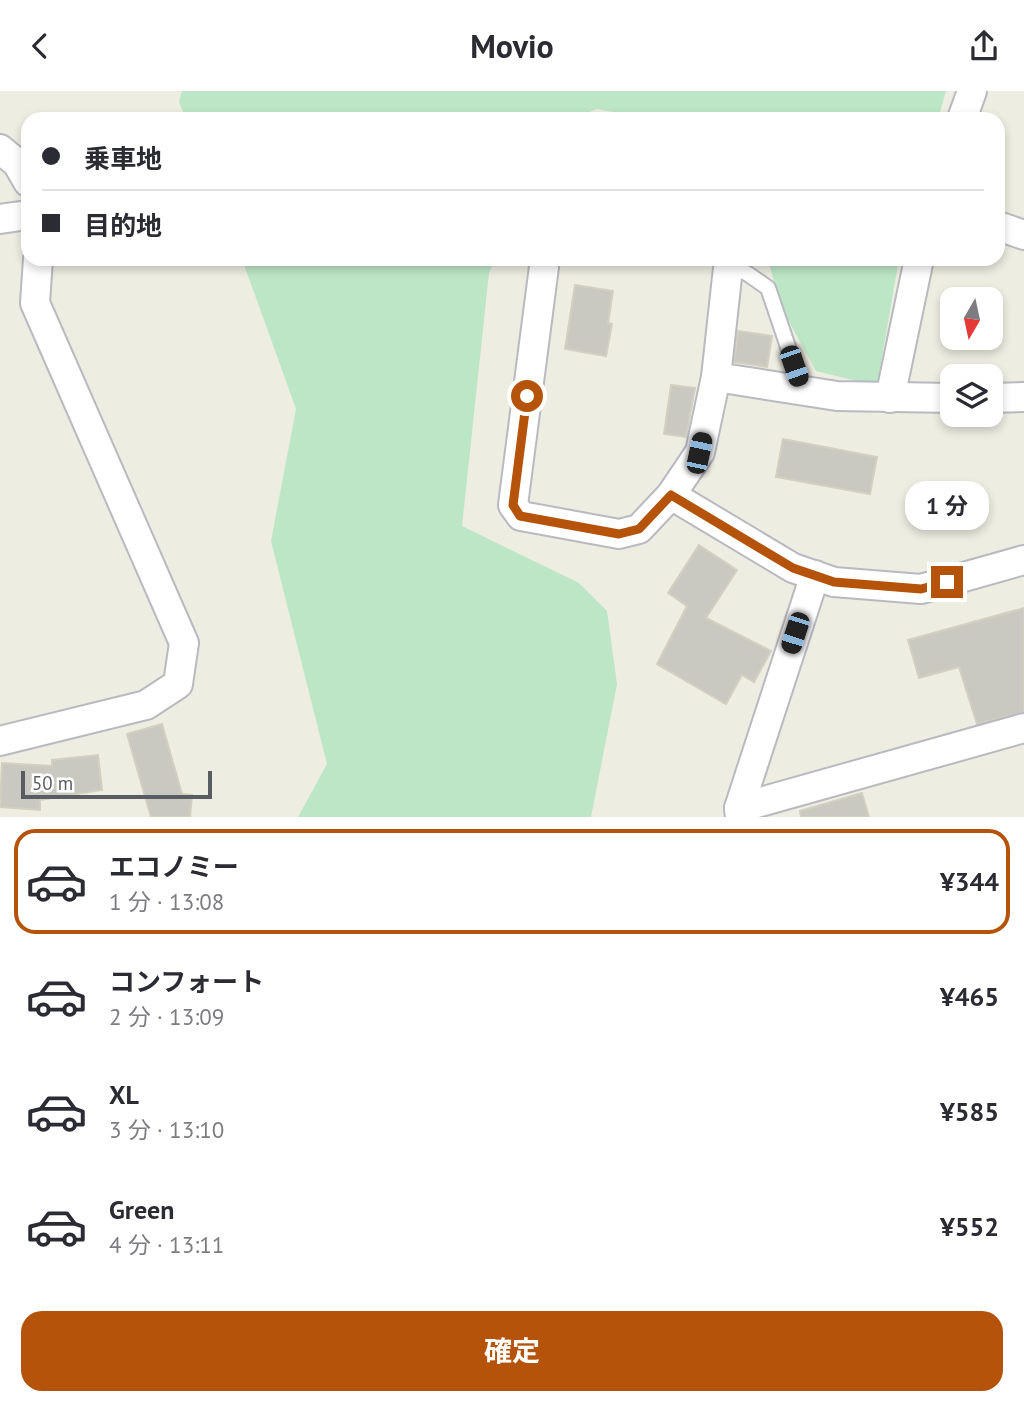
<!DOCTYPE html>
<html lang="ja">
<head>
<meta charset="utf-8">
<style>
  body { margin:0; font-family:"PT Sans","Noto Sans JP",sans-serif; background:#f2f2f3; color:#2b2b33; height:100vh; display:flex; flex-direction:column; font-size:26px; white-space:nowrap }
  * { box-sizing:border-box; margin:0 }
  p { font-size:23px; color:#7c7c81 }
  .icon { flex:none; width:38px; height:38px; fill:none; stroke:currentColor; stroke-width:2; stroke-linecap:round; stroke-linejoin:round }
  .map { position:relative; height:726px; overflow:hidden }
  .details { display:flex; flex-direction:column; background:#fff; flex:1 }
  .details>* { flex:none }
  .guide { position:absolute; left:21px; top:21px; width:984px; height:154px; border-radius:21px; box-shadow:0 4px 10px #0003; display:grid; align-content:center; height:154px; padding:0 21px; background:#fff }
  .needle { width:46px; rotate:189deg }
  .tools { position:absolute; left:940px; top:196px; display:grid; gap:14px }
  .tools a { display:grid; place-items:center; width:63px; height:63px; border-radius:14px; background:#fff; box-shadow:0 4px 10px #0003; font-size:35px }
  .scale { position:absolute; left:21px; bottom:18px; width:191px; box-sizing:border-box; padding-left:7px; border:4px solid #5a5c63; border-top:0; font-size:19px; line-height:24px; white-space:nowrap; color:#5a5c63; -webkit-text-stroke:5px #fff; paint-order:stroke }
  .end { position:absolute; width:32px; height:32px; margin:-16px; border:9px solid #b45309; background:#fff; box-shadow:0 0 0 4px #fff }
  .from { border-radius:50% }
  .bubble { position:absolute; height:49px; border-radius:21px; background:#fff; box-shadow:0 4px 10px #0003; font-size:23px; font-weight:700; line-height:49px; text-align:center }
  .car { position:absolute; width:21px; height:42px; margin:-21px -10px; border-radius:9px; box-shadow:0 0 5px 2px #0007; background:linear-gradient(#222 24%,#8ab4d8 0 40%,#222 0 76%,#8ab4d8 0 86%,#222 0) }
  .guide b { display:flex; align-items:center; gap:24px; height:66px; font-size:26px }
  .guide b+b { border-top:2px solid #e1e1e2 }
  .guide i { width:18px; height:18px; background:#2b2b33 }
  ul { padding:12px 0 0; list-style:none }
  li { display:flex; align-items:center; gap:21px; height:105px; margin:0 14px 10px; padding:0 7px; border:4px solid transparent; border-radius:21px }
  li div { flex:1 }
  li b { display:block; font-size:26px }
  li em { font-style:normal; font-weight:700 }
  li.current { border-color:#b45309 }
  li>.icon { width:63px; height:63px; stroke-width:1.5 }
  .cta { display:flex; gap:14px; margin-top:auto; padding:14px 21px }
  .cta a { flex:1; height:80px; border-radius:21px; background:#b45309; color:#fff; font-size:28px; font-weight:700; line-height:80px; text-align:center }
  header { display:flex; justify-content:space-between; align-items:center; height:91px; padding:0 21px; background:#fff; font-size:32px; font-weight:700 }
  .map>svg:first-child { display:block }
</style>
</head>
<body>
<header><svg class="icon" aria-label="back" viewBox="0 0 24 24"><path d="M15 5l-7 7 7 7"/></svg>Movio<svg class="icon" aria-label="share" viewBox="0 0 24 24"><path d="M12 15V3M7 8l5-5 5 5M5 13v7h14v-7"/></svg></header>
<div class="map">
<svg width="1024" height="726" viewBox="0 0 1024 726">
  <rect width="100%" height="100%" fill="#edede2"/>
  <!-- green -->
  <g fill="#bde6c6">
    <polygon points="182,0 946,0 938,28 652,28 597,18 569,28 186,28 179,11"/>
    <polygon points="242,168 495,168 489,182 462,435 579,492 607,520 617,593 591,726 298,726 327,673 271,450 296,318"/>
    <polygon points="768,168 899,168 877,295 816,280 780,214"/>
  </g>
  <!-- building -->
  <g fill="#cac9c1" stroke="#d2d0c0" stroke-width="2">
    <polygon points="575,194 613,200 608,232 612,233 606,265 565,258"/>
    <polygon points="738,240 772,245 767,276 734,271"/>
    <polygon points="671,294 695,297 686,346 664,343"/>
    <polygon points="783,348 877,366 870,403 776,386"/>
    <polygon points="699,454 737,479 706,527 771,560 754,591 742,584 726,613 657,573 687,515 668,502"/>
    <polygon points="1024,517 1024,621 977,633 959,576 919,587 908,549"/>
    <polygon points="162,633 182,703 192,704 190,726 151,726 127,643"/>
    <polygon points="98,664 102,699 40,709 40,719 0,716 2,672 52,675 52,669"/>
    <polygon points="862,702 869,726 801,726 800,720"/>
  </g>
  <g fill="none" stroke-linecap="round" stroke-linejoin="round">
    <defs>
      <polyline id="service" points="729,174 748,183 768,197 803,300"/>
      <g id="minor">
        <polyline points="962,28 972,0"/>
        <polyline points="0,58 17,72 28,91"/>
        <polyline points="0,128 28,124"/>
        <polyline points="998,135 1024,144"/>
        <polyline points="545,168 513,414 521,425 619,443 639,438 671,404 700,361 716,286 729,168"/>
        <polyline points="716,286 837,305 952,307"/>
        <polyline points="890,307 919,168"/>
        <polyline points="990,307 1024,306"/>
        <polyline points="671,404 793,477 834,491 921,498 1024,469"/>
        <polyline points="0,650 146,614 178,593 184,552 35,212 38,168"/>
        <polyline points="739,717 1024,637"/>
        <polyline points="740,726 739,717 815,484"/>
      </g>
    </defs>
    <!-- service casing -->
    <use href="#service" stroke="#b9bac1" stroke-width="18"/>
    <!-- minor casing -->
    <use href="#minor" stroke="#b9bac1" stroke-width="32"/>
    <!-- service -->
    <use href="#service" stroke="#fff" stroke-width="14"/>
    <!-- minor -->
    <use href="#minor" stroke="#fff" stroke-width="28"/>
  </g>
  <g fill="none" stroke-linecap="round" stroke-linejoin="round">
    <!-- route -->
    <polyline stroke="#b45309" stroke-width="9" points="527,305 513,414 520,425 619,443 639,438 671,404 793,477 834,491 921,498 947,491"/>
  </g>
</svg>
<div class="tools">
<a><svg class="needle" viewBox="-14 -14 28 28"><path d="M0-13l5 13h-10z" fill="#e53935"/><path d="M0 13l5-13h-10z" fill="#7c7c81"/></svg></a>
<a><svg class="icon" aria-label="layers" viewBox="0 0 24 24"><path d="M12 4l9 5-9 5-9-5zM3 14l9 5 9-5"/></svg></a>
</div>
<div class="scale">50 m</div>
<i class="end from" style="left:527px;top:305px"></i>
<i class="end" style="left:947px;top:491px"></i>
<div class="bubble" style="left:905px;top:390px;width:84px">1 分</div>
<i class="car" style="left:794px;top:275px;rotate:161deg"></i>
<i class="car" style="left:699px;top:362px;rotate:12deg"></i>
<i class="car" style="left:795px;top:542px;rotate:198deg"></i>
<div class="guide">
<b><i class="from"></i>乗車地</b>
<b><i></i>目的地</b>
</div>
</div>
<section class="details">
<ul>
<li class="current"><svg class="icon" aria-label="car" viewBox="0 0 24 24"><path d="M5 17H2v-5l4-1 3-4h7l3 4 3 1v5h-3M9 17h6M6 11h13"/><circle cx="7" cy="17" r="2"/><circle cx="17" cy="17" r="2"/></svg><div><b>エコノミー</b><p>1 分 · 13:08</p></div><em>¥344</em></li>
<li><svg class="icon" aria-label="car" viewBox="0 0 24 24"><path d="M5 17H2v-5l4-1 3-4h7l3 4 3 1v5h-3M9 17h6M6 11h13"/><circle cx="7" cy="17" r="2"/><circle cx="17" cy="17" r="2"/></svg><div><b>コンフォート</b><p>2 分 · 13:09</p></div><em>¥465</em></li>
<li><svg class="icon" aria-label="car" viewBox="0 0 24 24"><path d="M5 17H2v-5l4-1 3-4h7l3 4 3 1v5h-3M9 17h6M6 11h13"/><circle cx="7" cy="17" r="2"/><circle cx="17" cy="17" r="2"/></svg><div><b>XL</b><p>3 分 · 13:10</p></div><em>¥585</em></li>
<li><svg class="icon" aria-label="car" viewBox="0 0 24 24"><path d="M5 17H2v-5l4-1 3-4h7l3 4 3 1v5h-3M9 17h6M6 11h13"/><circle cx="7" cy="17" r="2"/><circle cx="17" cy="17" r="2"/></svg><div><b>Green</b><p>4 分 · 13:11</p></div><em>¥552</em></li>
</ul>
<div class="cta"><a>確定</a></div>
</section>
</body>
</html>
